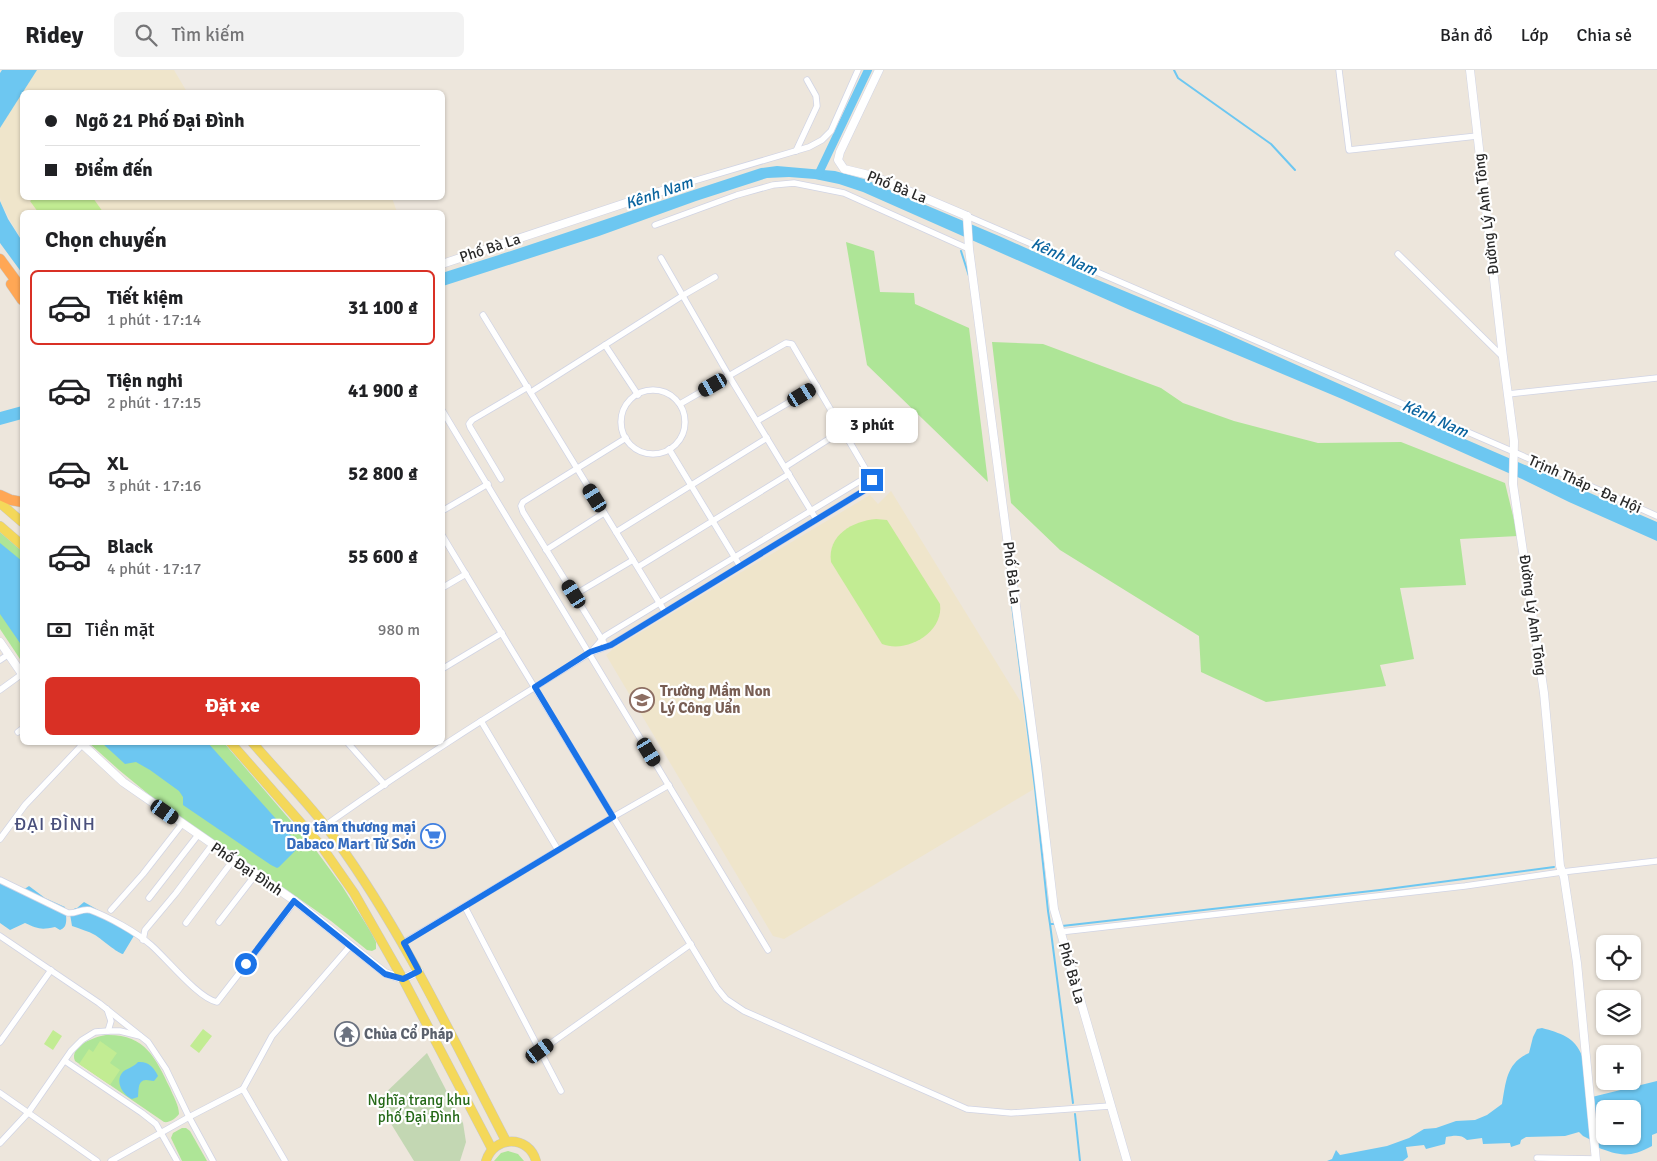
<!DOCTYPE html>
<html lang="vi">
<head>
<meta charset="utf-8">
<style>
  body { margin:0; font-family:Signika,sans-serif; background:#f2f2f2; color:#202124; height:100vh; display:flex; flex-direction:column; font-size:19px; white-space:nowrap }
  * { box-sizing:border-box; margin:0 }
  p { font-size:16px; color:#757577 }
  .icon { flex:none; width:28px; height:28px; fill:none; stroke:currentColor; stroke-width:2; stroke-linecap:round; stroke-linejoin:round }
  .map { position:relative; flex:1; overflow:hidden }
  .side { position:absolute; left:20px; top:140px; width:425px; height:535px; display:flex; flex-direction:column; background:#fff; border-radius:8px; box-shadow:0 1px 4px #0004 }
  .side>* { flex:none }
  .guide { position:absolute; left:20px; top:20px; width:425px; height:110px; border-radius:8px; box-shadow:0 1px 4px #0004; display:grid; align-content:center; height:110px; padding:0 25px; background:#fff }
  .fabs { position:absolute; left:1596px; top:865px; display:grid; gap:10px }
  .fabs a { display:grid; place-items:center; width:45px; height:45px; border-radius:8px; background:#fff; box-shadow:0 1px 4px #0004; font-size:25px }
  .end { position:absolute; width:22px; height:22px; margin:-11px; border:6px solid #1a73e8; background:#fff; box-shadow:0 0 0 2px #fff }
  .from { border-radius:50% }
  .bubble { position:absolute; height:35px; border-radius:8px; background:#fff; box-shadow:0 1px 4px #0004; font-size:16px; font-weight:800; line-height:35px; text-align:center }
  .car { position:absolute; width:15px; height:30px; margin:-15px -8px; border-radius:6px; box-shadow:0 0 4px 1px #0007; background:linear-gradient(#222 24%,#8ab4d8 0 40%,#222 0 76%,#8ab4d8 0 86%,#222 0) }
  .guide b { display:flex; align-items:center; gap:18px; height:48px; font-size:19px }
  .guide b+b { border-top:1px solid #e0e0e0 }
  .guide i { width:12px; height:12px; background:#202124 }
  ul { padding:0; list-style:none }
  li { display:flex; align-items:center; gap:15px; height:75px; margin:0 10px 8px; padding:0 15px; border:2px solid transparent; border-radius:8px }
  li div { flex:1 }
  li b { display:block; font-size:19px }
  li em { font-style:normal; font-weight:800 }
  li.current { border-color:#d93025 }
  li>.icon { width:45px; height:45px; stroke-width:1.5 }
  h2 { padding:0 25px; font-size:22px; line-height:60px }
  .pay { display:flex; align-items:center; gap:12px; height:55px; padding:0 25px; font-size:19px }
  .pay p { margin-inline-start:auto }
  .action { display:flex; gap:10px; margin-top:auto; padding:10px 25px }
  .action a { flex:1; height:58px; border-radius:8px; background:#d93025; color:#fff; font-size:20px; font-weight:800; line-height:58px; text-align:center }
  header { display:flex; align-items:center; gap:30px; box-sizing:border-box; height:70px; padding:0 25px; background:#fff; border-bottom:1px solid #e0e0e0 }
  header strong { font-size:24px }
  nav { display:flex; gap:28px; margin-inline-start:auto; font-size:18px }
  .search { width:350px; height:45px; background:#f2f2f2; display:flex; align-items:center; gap:12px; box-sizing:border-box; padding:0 18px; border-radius:8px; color:#757577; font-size:19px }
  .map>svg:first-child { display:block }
</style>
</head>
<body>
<header>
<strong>Ridey</strong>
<div class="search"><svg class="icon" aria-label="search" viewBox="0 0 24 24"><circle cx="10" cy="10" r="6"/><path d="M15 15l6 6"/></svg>Tìm kiếm</div>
<nav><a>Bản đồ</a><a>Lớp</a><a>Chia sẻ</a></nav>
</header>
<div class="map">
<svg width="1657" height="1091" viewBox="0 0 1657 1091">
  <rect width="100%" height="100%" fill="#ede6dc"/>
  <!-- education -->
  <g fill="#efe5cb">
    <polygon points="37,0 174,0 187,22 22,22 22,128 392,128 397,142 22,142 22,169 15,159 1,133 0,127 0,55 9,39"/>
    <polygon points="891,421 1022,634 1034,719 784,869 773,866 606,585 613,579 870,425 878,434"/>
  </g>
  <!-- green -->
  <g fill="#aee597">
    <polygon points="846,172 874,181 880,222 914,223 915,234 969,258 988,412 867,295"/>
    <polygon points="992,272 1043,274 1161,318 1183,333 1234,351 1318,373 1401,372 1505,413 1518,466 1460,469 1466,515 1400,518 1414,589 1380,595 1386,616 1266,632 1201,602 1199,566 1060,480 1011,433"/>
    <polygon points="0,462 22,481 22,592 0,559"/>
    <polygon points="89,673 224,673 315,779 342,816 371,862 376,872 376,879 372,881 367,880 331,851 251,795 175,746 119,700"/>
    <path d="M106 965C145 964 155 987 170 1018 173 1026 179 1035 179 1044 176 1048 170 1053 164 1052L75 991C69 976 94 967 106 965Z"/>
    <polygon points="182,1058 186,1058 190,1061 207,1091 182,1091 171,1068 173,1063"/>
    <polygon points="508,1081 518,1084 524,1091 494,1091 501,1083"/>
  </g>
  <!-- cemetery -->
  <polygon fill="#c3d7b3" points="427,983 463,1053 466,1072 460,1091 414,1091 377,1031"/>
  <!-- pitch -->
  <g fill="#c2ec93">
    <polygon points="34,128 93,128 103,142 38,142 30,131"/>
    <path d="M876 449 887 450 940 534C944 562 907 584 882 574L831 492C827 465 853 451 876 449Z"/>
    <polygon points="203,959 212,966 199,983 190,976"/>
    <polygon points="53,960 62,966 53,980 44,974"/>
    <polygon points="100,971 117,983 110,993 120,1000 110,1015 79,994 89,979 93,982"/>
  </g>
  <!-- water -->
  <g fill="#6dc7f1" fill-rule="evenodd">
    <polygon points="2,0 37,0 0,58 0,3"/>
    <path d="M777 96 835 101 864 109 999 166 1093 208 1216 259 1393 338 1657 452V471L1569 432 1522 409 1342 329 1130 240 863 122 839 114 815 109 789 107 767 108 696 131 599 166 443 216 442 203C549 170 654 132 761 98Z"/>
    <polygon points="0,131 8,149 22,171 22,203 0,173"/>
    <polygon points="22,336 22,349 0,355 0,342"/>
    <polygon points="0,473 22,491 22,576 0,544"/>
    <polygon points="102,673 208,673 294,769 296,780 279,797 277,798 271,795 183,735 183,727 179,721 150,700 136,692 125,694"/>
    <path d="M0 808 23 820 29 816 45 828 65 837C66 846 69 857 60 860L55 857C41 860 38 859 25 853L10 860 0 853Z"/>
    <path d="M84 832 123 854 135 864 123 884C117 883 103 870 95 865 88 861 80 859 72 856L70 844 75 838H77Z"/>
    <path d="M1542 958C1560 963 1575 967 1582 986L1591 1070 1583 1066 1579 1062 1565 1066 1526 1067 1521 1070 1520 1074 1511 1077 1510 1073 1483 1074 1482 1068 1467 1070C1461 1064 1453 1066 1446 1067L1445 1074 1426 1079 1424 1075 1406 1077 1408 1087 1403 1091H1327L1332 1089 1336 1080 1340 1085 1387 1076 1409 1068 1424 1059 1436 1058 1456 1051 1475 1050 1487 1045 1502 1034C1506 1012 1506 993 1529 983L1533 967 1537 959Z"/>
    <path d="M138 992C148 991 154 997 158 1006L154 1011C151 1011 149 1010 146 1010 137 1010 139 1022 138 1027L132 1029C123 1025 115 1012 122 1003 126 998 133 998 138 992Z"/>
    <path d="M1657 1011V1063L1652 1065V1076C1630 1088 1619 1086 1597 1077L1592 1027ZM1605 1039H1632V1066H1605Z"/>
  </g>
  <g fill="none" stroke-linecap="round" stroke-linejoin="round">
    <!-- stream -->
    <g stroke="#6dc7f1" stroke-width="2">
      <polyline points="1174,0 1178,8 1271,74 1295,100"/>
      <polyline points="961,181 969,206"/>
      <polyline points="1010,519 1035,718 1048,841 1050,854 1056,854"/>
      <polyline points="1050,854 1073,1033"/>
      <polyline points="1062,856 1380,820 1554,797"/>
      <polyline points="1075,1044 1080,1091"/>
    </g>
    <!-- canal -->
    <polyline stroke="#6dc7f1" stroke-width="8" points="818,105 868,0"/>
    <defs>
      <g id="street">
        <polyline points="1339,0 1349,80 1477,66"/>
        <polyline points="796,81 817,36 816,26 807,10"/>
        <polyline points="680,115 809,77 822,70 831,61 858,0"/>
        <polyline points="967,146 1514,382 1657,446"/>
        <polyline points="655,155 737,125 773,115 794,113 844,123 969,179"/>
        <polyline points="1398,184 1503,287"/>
        <polyline points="661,188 729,306 816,449"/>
        <polyline points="483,245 665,542"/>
        <polyline points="605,275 638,325"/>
        <circle cx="653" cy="352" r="32"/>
        <polyline points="531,322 682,226 715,207"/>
        <polyline points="1508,324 1657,308"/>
        <polyline points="680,334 786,273 792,274 872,410"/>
        <polyline points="442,340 768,880"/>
        <polyline points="757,351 817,316"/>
        <polyline points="669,379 740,496"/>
        <polyline points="785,397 843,360"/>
        <polyline points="501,409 470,357 469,354 472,350 528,317"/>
        <polyline points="442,441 488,414"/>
        <polyline points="616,462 767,368"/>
        <polyline points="442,465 717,918 726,929 744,941 967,1039 1011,1043 1110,1036"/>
        <polyline points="546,480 604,443"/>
        <polyline points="638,497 789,404"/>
        <polyline points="442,518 466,504"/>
        <polyline points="574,525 633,490"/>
        <polyline points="604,573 523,442 521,436 523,432 626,368"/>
        <polyline points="592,581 605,566 860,411 872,410"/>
        <polyline points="0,590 9,584"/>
        <polyline points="442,599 502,563"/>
        <polyline points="0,620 22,604"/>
        <polyline points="481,651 558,780"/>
        <polyline points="18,662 22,659"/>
        <polyline points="347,672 385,715"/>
        <path d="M312 765C402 700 496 641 590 583L611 575 865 420 872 410"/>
        <polyline points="0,769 25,735 82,675"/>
        <path d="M0 810 68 843C76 844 82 838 90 840 109 847 136 862 151 875 167 889 199 929 217 932L295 831"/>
        <polyline points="149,828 198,765"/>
        <polyline points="465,837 561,1021"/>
        <polyline points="111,840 143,804 182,754"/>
        <polyline points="219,852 256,804"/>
        <polyline points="186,853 234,789"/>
        <polyline points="1060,862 1465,816 1562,802 1657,791"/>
        <polyline points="0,866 99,933 148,972 166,999 189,1047 213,1091"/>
        <polyline points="143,870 145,860 176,823 212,775"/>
        <polyline points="403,873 613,747 669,715"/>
        <polyline points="107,939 111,951 108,961"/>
        <polyline points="0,972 51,900"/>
        <polyline points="540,981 691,874"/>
        <polyline points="65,991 142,1043 156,1054 177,1091"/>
        <polyline points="243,1019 285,1091"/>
        <polyline points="0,1023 97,1091"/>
        <polyline points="0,1073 28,1043 71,981 82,970 95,962 108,961 120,961 140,966"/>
        <polyline points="1537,1088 1596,1089"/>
        <polyline points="111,1091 189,1047 243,1019 272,966 351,875"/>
      </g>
      <g id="secondary">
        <polyline points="879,0 840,82 838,90 844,99 873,106 967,146"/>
        <polyline points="1470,0 1503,287 1514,371 1513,414 1544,623 1560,796 1564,807 1577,893 1596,1091"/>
        <polyline points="967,146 969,179 1037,696 1054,839 1127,1091"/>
        <polyline points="442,194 680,115"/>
        <polyline points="0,572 22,604"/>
        <polyline points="80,672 123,712 295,831 385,903 403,909 419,901"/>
      </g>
      <g id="primary">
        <polyline points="0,433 22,452"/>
        <polyline points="0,456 22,475"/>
        <polyline points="230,672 322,777 354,823 403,909 492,1079"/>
        <path d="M252 672C279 704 312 736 336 770 404 864 453 969 506 1071"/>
        <path d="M486 1091C494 1065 529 1065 536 1091"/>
      </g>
      <g id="highway">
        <polyline points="0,189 22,219"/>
        <polyline points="11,214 22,230"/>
        <polyline points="0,425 11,430 22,432"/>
      </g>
    </defs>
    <!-- street casing -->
    <use href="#street" stroke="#d1d4e4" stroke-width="7"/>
    <!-- secondary casing -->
    <use href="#secondary" stroke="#d1d4e4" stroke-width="9"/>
    <!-- primary casing -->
    <use href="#primary" stroke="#c8c8c8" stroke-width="10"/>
    <!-- highway casing -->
    <use href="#highway" stroke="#c8c8c8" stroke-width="11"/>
    <!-- street -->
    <use href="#street" stroke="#fff" stroke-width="5.5"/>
    <!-- secondary -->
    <use href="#secondary" stroke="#fff" stroke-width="8"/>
    <!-- primary -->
    <use href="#primary" stroke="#f4d85a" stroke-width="9"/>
    <!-- highway -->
    <use href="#highway" stroke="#ffa755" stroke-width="10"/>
  </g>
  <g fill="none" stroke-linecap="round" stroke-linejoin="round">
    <!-- route -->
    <polyline stroke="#1a73e8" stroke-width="6" points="246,894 294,831 385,904 403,909 419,901 404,873 613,747 535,617 590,582 611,575 865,420 872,410"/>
  </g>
  <!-- icons -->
  <defs>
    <symbol id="school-ring" viewBox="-11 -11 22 22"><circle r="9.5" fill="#fff" stroke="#8d6e63" stroke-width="1.5"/><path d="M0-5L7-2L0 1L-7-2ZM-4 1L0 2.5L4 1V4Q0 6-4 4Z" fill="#8d6e63"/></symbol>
    <symbol id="supermarket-ring" viewBox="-11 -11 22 22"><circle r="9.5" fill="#fff" stroke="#3f7fe0" stroke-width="1.5"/><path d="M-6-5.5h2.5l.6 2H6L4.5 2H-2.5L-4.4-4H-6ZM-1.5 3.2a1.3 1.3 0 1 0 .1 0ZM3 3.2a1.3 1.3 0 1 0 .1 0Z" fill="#3f7fe0"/></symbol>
    <symbol id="temple-ring" viewBox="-11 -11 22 22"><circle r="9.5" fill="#fff" stroke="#6b7280" stroke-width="1.5"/><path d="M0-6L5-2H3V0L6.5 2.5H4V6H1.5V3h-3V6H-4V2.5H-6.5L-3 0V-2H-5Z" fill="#6b7280"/></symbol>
  </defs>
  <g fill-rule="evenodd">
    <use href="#school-ring" x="628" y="616" width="28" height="28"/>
    <use href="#supermarket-ring" x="419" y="752" width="28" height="28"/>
    <use href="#temple-ring" x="333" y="950" width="28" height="28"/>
  </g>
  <g text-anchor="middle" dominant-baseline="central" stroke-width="4.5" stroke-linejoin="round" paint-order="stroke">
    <!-- street labels -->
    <g font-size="15" fill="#2a2a2a" stroke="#fff">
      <text transform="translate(897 117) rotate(22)">Phố Bà La</text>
      <text transform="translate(1486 144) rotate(-97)">Đường Lý Anh Tông</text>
      <text transform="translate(490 178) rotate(-18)">Phố Bà La</text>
      <text transform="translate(1585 414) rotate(24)">Trịnh Tháp - Đa Hội</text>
      <text transform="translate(1012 503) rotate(83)">Phố Bà La</text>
      <text transform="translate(1533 545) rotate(82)">Đường Lý Anh Tông</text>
      <text transform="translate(247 799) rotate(34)">Phố Đại Đình</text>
      <text transform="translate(1072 903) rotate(74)">Phố Bà La</text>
    </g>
    <!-- education labels -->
    <g font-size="15" font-weight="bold" fill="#785e54" stroke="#fff" text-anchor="start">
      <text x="660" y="621">Trường Mầm Non<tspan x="660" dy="17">Lý Công Uẩn</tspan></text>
    </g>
    <!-- shop labels -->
    <g font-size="15" font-weight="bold" fill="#366cbe" stroke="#fff" text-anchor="end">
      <text x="416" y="757">Trung tâm thương mại<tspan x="416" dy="17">Dabaco Mart Từ Sơn</tspan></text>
    </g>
    <!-- worship labels -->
    <g font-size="15" font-weight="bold" fill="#5b616d" stroke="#fff" text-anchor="start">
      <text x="364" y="964">Chùa Cổ Pháp</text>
    </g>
    <!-- park labels -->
    <g font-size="15" fill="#256918" stroke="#fff">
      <text x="419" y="1030">Nghĩa trang khu<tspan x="419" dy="17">phố Đại Đình</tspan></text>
    </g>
    <!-- water labels -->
    <g font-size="16" font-style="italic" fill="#0a649f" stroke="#fff">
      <text transform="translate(659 123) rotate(-19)">Kênh Nam</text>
      <text transform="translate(1064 187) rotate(24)">Kênh Nam</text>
      <text transform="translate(1435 349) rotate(24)">Kênh Nam</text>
    </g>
    <!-- quarter labels -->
    <g font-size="18" letter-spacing="1" fill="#4a507c" stroke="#fff">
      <text x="55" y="754">ĐẠI ĐÌNH</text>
    </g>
  </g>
</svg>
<div class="fabs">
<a><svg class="icon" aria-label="locate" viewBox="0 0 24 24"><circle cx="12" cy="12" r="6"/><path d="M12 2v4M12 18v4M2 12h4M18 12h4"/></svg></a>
<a><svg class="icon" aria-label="layers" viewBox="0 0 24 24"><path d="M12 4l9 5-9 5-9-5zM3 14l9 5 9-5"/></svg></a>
<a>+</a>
<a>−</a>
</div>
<i class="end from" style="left:246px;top:894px"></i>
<i class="end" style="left:872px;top:410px"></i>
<div class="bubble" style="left:826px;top:338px;width:92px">3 phút</div>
<i class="car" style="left:713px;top:315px;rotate:240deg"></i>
<i class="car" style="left:802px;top:325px;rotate:59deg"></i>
<i class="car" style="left:595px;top:428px;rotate:328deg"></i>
<i class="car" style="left:574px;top:524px;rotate:328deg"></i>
<i class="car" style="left:649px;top:682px;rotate:149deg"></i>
<i class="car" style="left:165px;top:742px;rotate:125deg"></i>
<i class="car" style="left:540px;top:981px;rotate:54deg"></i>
<div class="guide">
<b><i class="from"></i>Ngõ 21 Phố Đại Đình</b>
<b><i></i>Điểm đến</b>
</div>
<section class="side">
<h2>Chọn chuyến</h2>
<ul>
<li class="current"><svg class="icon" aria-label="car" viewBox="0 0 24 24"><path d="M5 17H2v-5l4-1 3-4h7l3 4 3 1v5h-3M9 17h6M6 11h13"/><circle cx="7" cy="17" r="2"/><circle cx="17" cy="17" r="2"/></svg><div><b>Tiết kiệm</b><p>1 phút · 17:14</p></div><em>31 100 ₫</em></li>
<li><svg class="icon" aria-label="car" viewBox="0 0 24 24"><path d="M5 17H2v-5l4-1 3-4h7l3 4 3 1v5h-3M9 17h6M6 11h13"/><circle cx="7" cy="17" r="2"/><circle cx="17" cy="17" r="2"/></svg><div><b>Tiện nghi</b><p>2 phút · 17:15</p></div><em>41 900 ₫</em></li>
<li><svg class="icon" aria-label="car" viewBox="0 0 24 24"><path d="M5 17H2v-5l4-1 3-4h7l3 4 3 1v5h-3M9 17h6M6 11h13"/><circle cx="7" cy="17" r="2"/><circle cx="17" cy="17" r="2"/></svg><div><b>XL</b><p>3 phút · 17:16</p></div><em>52 800 ₫</em></li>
<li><svg class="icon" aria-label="car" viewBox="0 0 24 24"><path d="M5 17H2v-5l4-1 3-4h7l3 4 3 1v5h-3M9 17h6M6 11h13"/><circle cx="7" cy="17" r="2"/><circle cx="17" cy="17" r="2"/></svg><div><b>Black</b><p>4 phút · 17:17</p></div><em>55 600 ₫</em></li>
</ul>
<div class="pay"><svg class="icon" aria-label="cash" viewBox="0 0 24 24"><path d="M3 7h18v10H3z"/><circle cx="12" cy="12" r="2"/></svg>Tiền mặt<p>980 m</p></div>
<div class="action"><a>Đặt xe</a></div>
</section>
</div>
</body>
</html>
